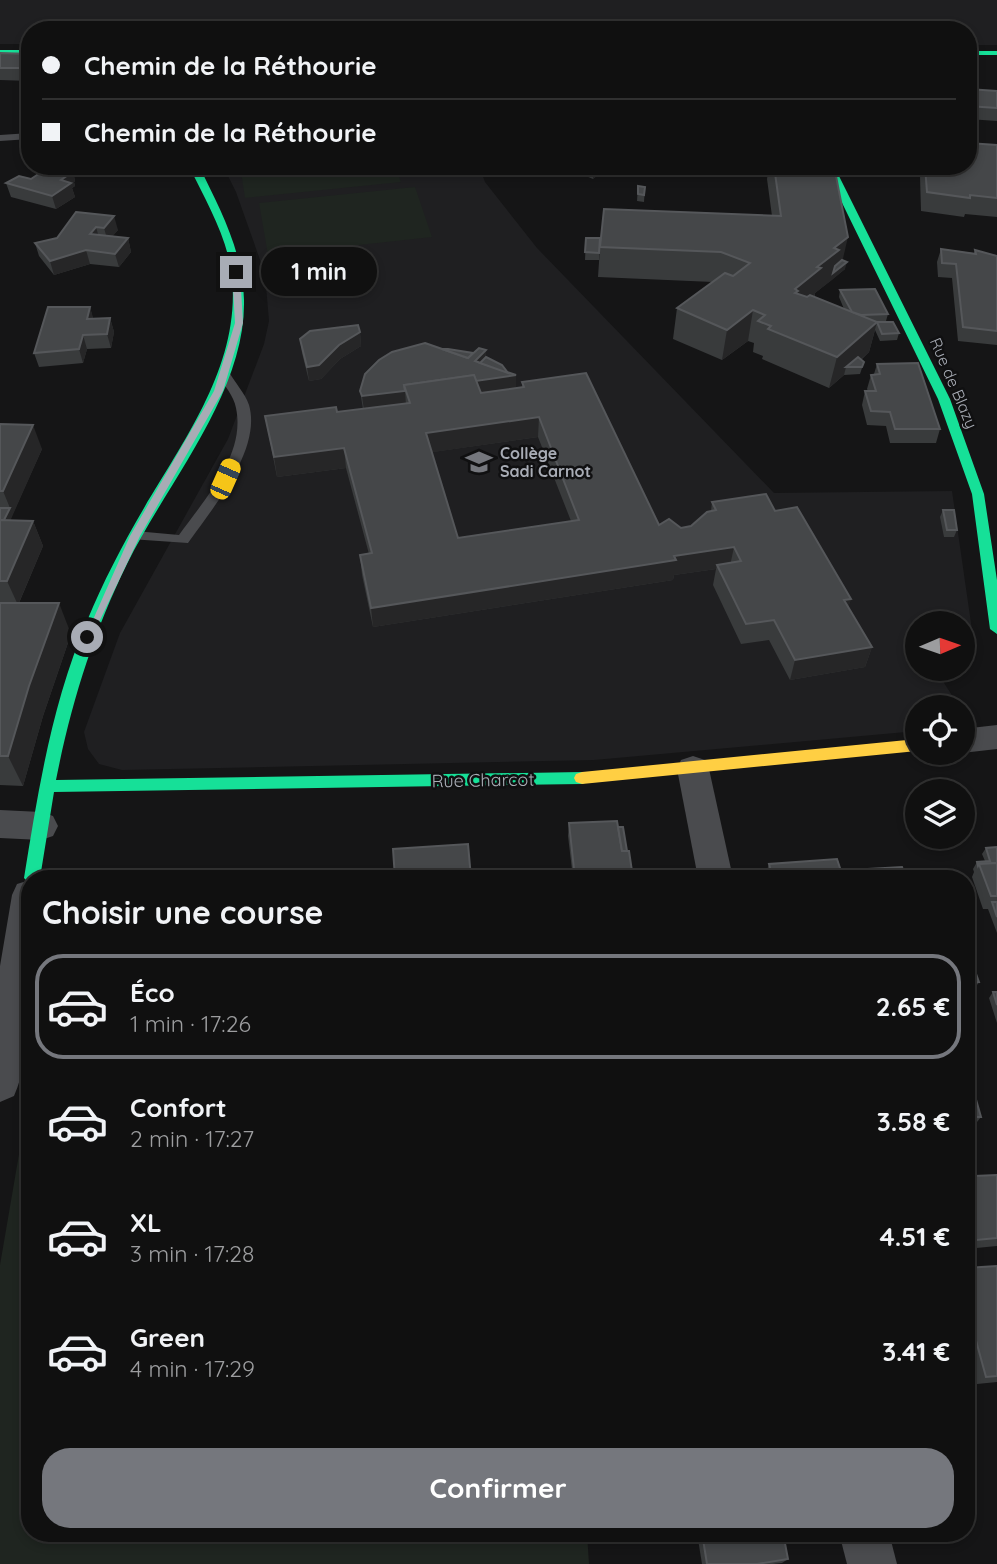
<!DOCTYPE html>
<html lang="fr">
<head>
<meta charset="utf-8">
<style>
  body { margin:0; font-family:Quicksand,sans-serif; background:#1e1e1e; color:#f1f3f6; height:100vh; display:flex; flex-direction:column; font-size:26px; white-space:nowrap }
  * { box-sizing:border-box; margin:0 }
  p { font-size:23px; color:#9c9d9f }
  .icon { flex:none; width:38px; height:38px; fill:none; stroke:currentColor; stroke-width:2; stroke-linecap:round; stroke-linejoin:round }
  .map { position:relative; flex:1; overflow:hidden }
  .sheet { position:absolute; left:21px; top:870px; width:954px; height:672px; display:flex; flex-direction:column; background:#101010; border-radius:28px; box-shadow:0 4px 10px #0003,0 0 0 2px #303030 }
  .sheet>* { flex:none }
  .hud { position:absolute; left:21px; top:21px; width:956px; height:154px; border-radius:28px; box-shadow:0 4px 10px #0003,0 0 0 2px #303030; display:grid; align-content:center; height:154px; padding:0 21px; background:#101010 }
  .needle { width:46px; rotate:88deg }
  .controls { position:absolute; left:905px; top:611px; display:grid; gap:14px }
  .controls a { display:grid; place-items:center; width:70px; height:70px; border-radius:50%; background:#101010; box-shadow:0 4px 10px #0003,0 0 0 2px #303030; font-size:35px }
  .end { position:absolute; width:32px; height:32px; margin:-16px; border:9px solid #a8acb5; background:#111; box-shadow:0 0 0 4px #111 }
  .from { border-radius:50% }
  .bubble { position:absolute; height:49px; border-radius:24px; background:#101010; box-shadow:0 4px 10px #0003,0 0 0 2px #303030; font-size:23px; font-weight:800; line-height:49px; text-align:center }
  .car { position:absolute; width:21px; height:42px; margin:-21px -10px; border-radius:9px; box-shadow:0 0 5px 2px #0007; background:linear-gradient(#f5c518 24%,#345 0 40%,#f5c518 0 76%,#345 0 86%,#f5c518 0) }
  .hud b { display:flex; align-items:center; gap:24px; height:66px; font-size:26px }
  .hud b+b { border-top:2px solid #303030 }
  .hud i { width:18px; height:18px; background:#f1f3f6 }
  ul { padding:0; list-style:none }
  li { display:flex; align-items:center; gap:21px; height:105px; margin:0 14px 10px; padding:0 7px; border:4px solid transparent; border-radius:28px }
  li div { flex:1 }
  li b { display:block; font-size:26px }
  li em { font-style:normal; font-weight:800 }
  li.active { border-color:#75777d }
  li>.icon { width:63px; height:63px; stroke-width:1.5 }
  h2 { padding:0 21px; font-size:32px; line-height:84px }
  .primary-button { display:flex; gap:14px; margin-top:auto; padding:14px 21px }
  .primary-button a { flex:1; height:80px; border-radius:28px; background:#75777d; color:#fff; font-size:28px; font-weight:800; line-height:80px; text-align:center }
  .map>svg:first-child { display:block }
</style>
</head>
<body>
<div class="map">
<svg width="997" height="1564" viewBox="0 0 997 1564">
  <rect width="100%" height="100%" fill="#151516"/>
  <!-- built -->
  <g fill="#1f1f21">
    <polygon points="0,0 997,0 997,45 968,45 968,30 30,30 30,44 0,44"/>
    <polygon points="223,166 479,166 485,182 537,248 774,493 952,491 973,637 968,649 963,651 962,623 917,623 917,668 945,669 944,683 957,703 956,707 917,707 917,731 594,760 122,770 99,764 88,749 84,732 120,633 228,439 264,344 269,321 265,274 236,192"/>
  </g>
  <!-- green -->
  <g fill="#1f2520">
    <polygon points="240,166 395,166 401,182 245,198"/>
    <polygon points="415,187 432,237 268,255 259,203"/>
    <polygon points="30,1090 30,1533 587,1533 589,1564 0,1564 0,1265"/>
  </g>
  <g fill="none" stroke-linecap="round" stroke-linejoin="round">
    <!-- lane -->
    <g fill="#4a4b4e" fill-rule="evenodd">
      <polygon points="30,133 30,139 0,141 0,135"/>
      <path d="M224 371 229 372C235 383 245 393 249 405 262 450 212 509 188 543L130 539V533L135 531 179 535C204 500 246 455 236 408 234 396 224 385 218 375Z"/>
    </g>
    <!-- street -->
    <g fill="#4a4b4e" fill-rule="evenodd">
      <polygon points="997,725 997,749 962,753 959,752 962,752 962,729"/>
      <polygon points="693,756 705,760 709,769 733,878 698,878 677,769 681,760"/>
      <polygon points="0,810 41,812 53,816 58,826 53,836 41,840 0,838"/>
      <path d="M30 880C30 943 39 1039 14 1096L0 1102V966L12 895 17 884Z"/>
      <polygon points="839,1533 889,1533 897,1564 847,1564"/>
    </g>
    <!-- fast -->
    <g fill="#16e098" fill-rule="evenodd">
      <rect x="0" y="50" width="30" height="4"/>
      <rect x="968" y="51" width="29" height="4"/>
      <path d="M189 166H199C220 209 243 251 244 300 246 393 166 484 127 564 93 633 71 704 56 780L582 772 588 774 590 778 588 782 582 784 54 792 40 878H30V884L24 878C38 791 52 703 87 621 103 582 123 544 144 508 187 435 244 359 231 269 225 233 205 199 189 166Z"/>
      <polygon points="824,166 834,166 950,399 984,494 997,580 997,634 990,629 972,494 938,399"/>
    </g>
    <!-- slow -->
    <polygon fill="#ffcf43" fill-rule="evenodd" points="917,739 917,751 582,784 576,782 574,778 576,774 582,772"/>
  </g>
  <!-- wall -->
  <g fill="#393b3c" fill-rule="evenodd">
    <polygon points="0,53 30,54 30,81 0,80"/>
    <polygon points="968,89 997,91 997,121 968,119"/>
    <polygon points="997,145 997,217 965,214 964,217 921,211 920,176 922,169 887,166 968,166"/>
    <polygon points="49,166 72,166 75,181 74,182 75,186 72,188 75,197 56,209 11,197 6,183 27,178 32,178 49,167"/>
    <polygon points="590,166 598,175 593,179 586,176 586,169"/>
    <polygon points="769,166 834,166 842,260 845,269 815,293 815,297 844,309 839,297 840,290 888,314 886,321 876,321 899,333 897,340 880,341 875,330 869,352 861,360 864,362 860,374 844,375 829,388 762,359 763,356 753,352 754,343 748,341 722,360 673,339 677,308 713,282 598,277 600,247 772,216 767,179"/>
    <polygon points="638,186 645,187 644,202 637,201"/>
    <polygon points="76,212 118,230 112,236 128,238 131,252 119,267 90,264 54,275 39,256 35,243 57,238"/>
    <polygon points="586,238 600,238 599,260 585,260"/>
    <polygon points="941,249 974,253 975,250 997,256 997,345 958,341 952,278 938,277 937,262"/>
    <polygon points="90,307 93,319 110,318 114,332 111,348 87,349 83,363 39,367 34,353"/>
    <polygon points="360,332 361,346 340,359 321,379 309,381 302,353 300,339"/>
    <path d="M442 349 486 357 508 373 516 375V388L522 387V382L659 525 681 528 691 526 711 511 712 502 775 511 851 599 848 607 872 647 865 667 790 680 769 640 741 644 713 585 716 569 674 575 673 580 373 627 362 575 360 555 369 554 346 468 277 477 265 416 337 412 363 409 360 391ZM538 437 571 521 458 538 432 452Z"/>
    <polygon points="877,364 940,429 936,443 890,443 886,426 867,425 862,405 865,391 868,391 867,389 871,375 874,374"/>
    <polygon points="0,424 42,449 10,520 33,521 43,546 19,603 71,634 43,716 23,786 0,785"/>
    <polygon points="943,510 957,530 954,537 944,537 940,517"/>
    <polygon points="569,823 618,827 627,851 633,878 573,878 568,836"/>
    <polygon points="997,847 997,933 988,909 983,909 972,877 974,872 973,869 977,862 985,861 982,854 986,848"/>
    <polygon points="769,864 841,871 906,878 770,878 767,870"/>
    <polygon points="966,946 979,982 975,988 966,989"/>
    <polygon points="993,992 997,992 997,1023 989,998"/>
    <polygon points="966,1083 981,1117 973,1127 966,1128"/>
    <polygon points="966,1160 974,1176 997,1175 997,1246 966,1249"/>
    <polygon points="997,1266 997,1382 977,1384 966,1344 966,1268"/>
    <polygon points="697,1533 783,1533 788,1559 782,1563 773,1564 702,1564"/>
  </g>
  <!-- shaded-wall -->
  <g fill="#262627">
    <polygon points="72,166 75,181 74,182 75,186 72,188 75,197 56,209 52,196 66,171"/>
    <polygon points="598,168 598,175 593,179 593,172"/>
    <polygon points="114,216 118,230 108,242 104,228"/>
    <polygon points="96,227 100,241 90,234"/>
    <polygon points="848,237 841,267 847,262 845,269 832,280 833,273 832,280 815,293 814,299 793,316 795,289 817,267 834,248"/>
    <polygon points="128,238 131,252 119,267 115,254"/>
    <polygon points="86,250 90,264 54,275 50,261"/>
    <polygon points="90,307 94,321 87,319"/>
    <polygon points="753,310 748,341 722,360 727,330"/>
    <polygon points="110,318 114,332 111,348 107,334"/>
    <polygon points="877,322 869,352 852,367 846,367 844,375 829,388 837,357"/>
    <polygon points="360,332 361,346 340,359 321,379 309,381 307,367"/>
    <polygon points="83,335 87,349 83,363 79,349"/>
    <polygon points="486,350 486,364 468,365"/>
    <polygon points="516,375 516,389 410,404 406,390"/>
    <polygon points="405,391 406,405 364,410 362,396"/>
    <polygon points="539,417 538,437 427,453 426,433"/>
    <polygon points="33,425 42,449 0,544 0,530 10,508 3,491"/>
    <polygon points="344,448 346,468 277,477 274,457"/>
    <polygon points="33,521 43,546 18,605 7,581"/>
    <polygon points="734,547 730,566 717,565 716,569 674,575 673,580 373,627 371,608 674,556"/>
    <polygon points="851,599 845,618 844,600"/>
    <polygon points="59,603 71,634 43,716 23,786 8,756 29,686"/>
    <polygon points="872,647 865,667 790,680 795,660"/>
  </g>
  <!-- building -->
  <g fill="#454749" stroke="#55575a" stroke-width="2" fill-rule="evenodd">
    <polygon points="0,53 30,54 30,68 0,68"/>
    <polygon points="968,89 997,91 997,108 968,106"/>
    <polygon points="968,143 997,145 997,198 970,195 970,198 927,192 925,166 968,166"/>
    <polygon points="49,166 72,166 72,167 66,171 71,173 61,180 71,183 52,196 6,183 19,176 31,179 49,167"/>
    <polygon points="590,166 592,166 598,168 593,172 586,169"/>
    <polygon points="774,166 834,166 848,237 834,248 839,250 817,267 821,268 795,289 798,291 795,293 807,297 810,295 877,322 837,357 768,329 771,326 758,321 765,315 753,310 727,330 677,308 725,273 733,276 750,263 721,252 600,247 604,209 781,216"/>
    <polygon points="638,186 645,187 644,195 638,194"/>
    <polygon points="76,212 114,216 104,228 96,227 90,234 128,238 115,254 86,250 50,261 35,243 57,238"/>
    <polygon points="586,238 600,238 599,253 585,252"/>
    <polygon points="941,249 976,254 975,250 997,256 997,331 963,327 956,264 942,263"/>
    <polygon points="842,260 847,262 833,273 835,266"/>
    <polygon points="875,289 888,314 861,315 852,312 840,290"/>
    <polygon points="48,307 90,307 87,319 110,318 107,334 83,335 79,349 34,353"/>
    <polygon points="877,322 893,322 899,333 882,334"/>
    <polygon points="358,325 360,332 339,345 319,365 307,367 300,339 310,331"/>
    <polygon points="425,343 468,358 479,348 486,350 475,361 516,375 476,381 474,375 404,385 405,391 362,396 360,391 365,374 379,360 392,352"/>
    <polygon points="442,349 448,349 473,353 468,358"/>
    <polygon points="486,357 502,365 508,373 480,363"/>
    <polygon points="858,357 864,362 862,367 846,367"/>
    <polygon points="918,363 940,429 895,429 890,412 871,411 865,391 876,391 871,375 880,374 877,364"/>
    <path d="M586 373 659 525 669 519 681 528 691 526 707 512 716 510 712 502 766 494 775 511 797 507 851 599 844 600 872 647 795 660 774 620 746 624 717 565 741 561 734 547 674 556 676 560 371 608 360 555 372 553 344 448 274 457 265 416 336 407 337 412 410 403 404 385 474 375 481 393 524 387 522 382ZM539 417 579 520 458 538 426 433Z"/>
    <polygon points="0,424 33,425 3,491 0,491"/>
    <polygon points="0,508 10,508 4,520 0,520"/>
    <polygon points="943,510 954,510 957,530 947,530"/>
    <polygon points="0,520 33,521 7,581 0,581"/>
    <polygon points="0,603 59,603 29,686 8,756 0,756"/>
    <polygon points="617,821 622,851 629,851 633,878 575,878 569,823"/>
    <polygon points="618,827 623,827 627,851 622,851"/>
    <polygon points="468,844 471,878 395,878 393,849"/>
    <polygon points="997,847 997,863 979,864 978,866 977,862 990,861 986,848"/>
    <polygon points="837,859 841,871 798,873 796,878 773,878 769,864"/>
    <polygon points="997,863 997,896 991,896 979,864"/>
    <polygon points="902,867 906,878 799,878 798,873"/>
    <polygon points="181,872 222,872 220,878 179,878"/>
    <polygon points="992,902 997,902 997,917"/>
    <polygon points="966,946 979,982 966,983"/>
    <polygon points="993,992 997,992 997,1005"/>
    <polygon points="971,1082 981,1117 966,1117 966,1083"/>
    <polygon points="966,1160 970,1160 974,1176 997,1175 997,1238 966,1241"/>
    <polygon points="997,1266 997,1376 986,1377 966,1304 966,1268"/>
    <polygon points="702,1533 783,1533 788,1559 757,1564 707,1564"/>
  </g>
  <!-- route -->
  <polygon fill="#a8acb5" points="236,269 240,272 243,323 223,391 140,536 92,637 84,640 130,536 214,391 235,323 232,272"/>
  <!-- icons -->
  <defs>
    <symbol id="school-bare" viewBox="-9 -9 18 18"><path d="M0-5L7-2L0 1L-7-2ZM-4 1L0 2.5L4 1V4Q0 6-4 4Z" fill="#75777d" stroke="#101011" stroke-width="2.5" paint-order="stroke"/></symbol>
  </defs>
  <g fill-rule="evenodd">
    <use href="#school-bare" x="460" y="443" width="38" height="38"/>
  </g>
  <g text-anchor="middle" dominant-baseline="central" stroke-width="5" stroke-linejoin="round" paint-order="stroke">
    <!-- far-street labels -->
    <g font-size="16" fill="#a8acb5" stroke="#101011">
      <text transform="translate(954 383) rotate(67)">Rue de Blazy</text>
    </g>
    <!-- far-poi labels -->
    <g font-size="16" font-weight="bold" fill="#a8acb5" stroke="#101011" text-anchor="start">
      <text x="500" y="453">Collège<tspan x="500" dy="18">Sadi Carnot</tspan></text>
    </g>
    <!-- street labels -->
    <g font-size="18" fill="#a8acb5" stroke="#101011">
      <text transform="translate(483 780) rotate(-1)">Rue Charcot</text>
    </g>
  </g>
</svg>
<div class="controls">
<a><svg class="needle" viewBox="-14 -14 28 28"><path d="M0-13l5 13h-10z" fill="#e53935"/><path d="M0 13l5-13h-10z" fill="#9c9d9f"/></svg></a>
<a><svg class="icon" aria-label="locate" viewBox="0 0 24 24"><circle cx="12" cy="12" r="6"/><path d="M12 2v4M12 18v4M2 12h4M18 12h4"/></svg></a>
<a><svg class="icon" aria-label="layers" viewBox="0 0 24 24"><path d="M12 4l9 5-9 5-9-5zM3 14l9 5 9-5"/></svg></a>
</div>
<i class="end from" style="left:87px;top:637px"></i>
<i class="end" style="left:236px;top:272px"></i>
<div class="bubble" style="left:261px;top:247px;width:116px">1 min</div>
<i class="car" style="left:225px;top:479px;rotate:24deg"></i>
<div class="hud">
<b><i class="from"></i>Chemin de la Réthourie</b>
<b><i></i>Chemin de la Réthourie</b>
</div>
<section class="sheet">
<h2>Choisir une course</h2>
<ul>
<li class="active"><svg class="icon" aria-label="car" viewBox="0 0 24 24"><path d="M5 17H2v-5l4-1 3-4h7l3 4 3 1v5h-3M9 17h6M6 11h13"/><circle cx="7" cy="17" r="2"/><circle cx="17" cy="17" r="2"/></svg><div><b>Éco</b><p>1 min · 17:26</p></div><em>2.65 €</em></li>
<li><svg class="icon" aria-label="car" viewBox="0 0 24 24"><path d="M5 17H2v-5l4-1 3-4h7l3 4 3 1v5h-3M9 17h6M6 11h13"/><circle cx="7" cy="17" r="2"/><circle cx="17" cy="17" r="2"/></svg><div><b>Confort</b><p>2 min · 17:27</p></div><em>3.58 €</em></li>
<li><svg class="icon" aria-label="car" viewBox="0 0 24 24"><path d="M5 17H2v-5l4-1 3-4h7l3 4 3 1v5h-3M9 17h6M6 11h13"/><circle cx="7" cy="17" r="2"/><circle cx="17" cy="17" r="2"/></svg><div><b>XL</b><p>3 min · 17:28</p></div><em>4.51 €</em></li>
<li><svg class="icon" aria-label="car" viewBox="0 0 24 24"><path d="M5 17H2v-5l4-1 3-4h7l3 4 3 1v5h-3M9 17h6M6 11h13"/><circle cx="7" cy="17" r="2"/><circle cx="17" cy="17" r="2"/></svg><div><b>Green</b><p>4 min · 17:29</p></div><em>3.41 €</em></li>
</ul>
<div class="primary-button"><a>Confirmer</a></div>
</section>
</div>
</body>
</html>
